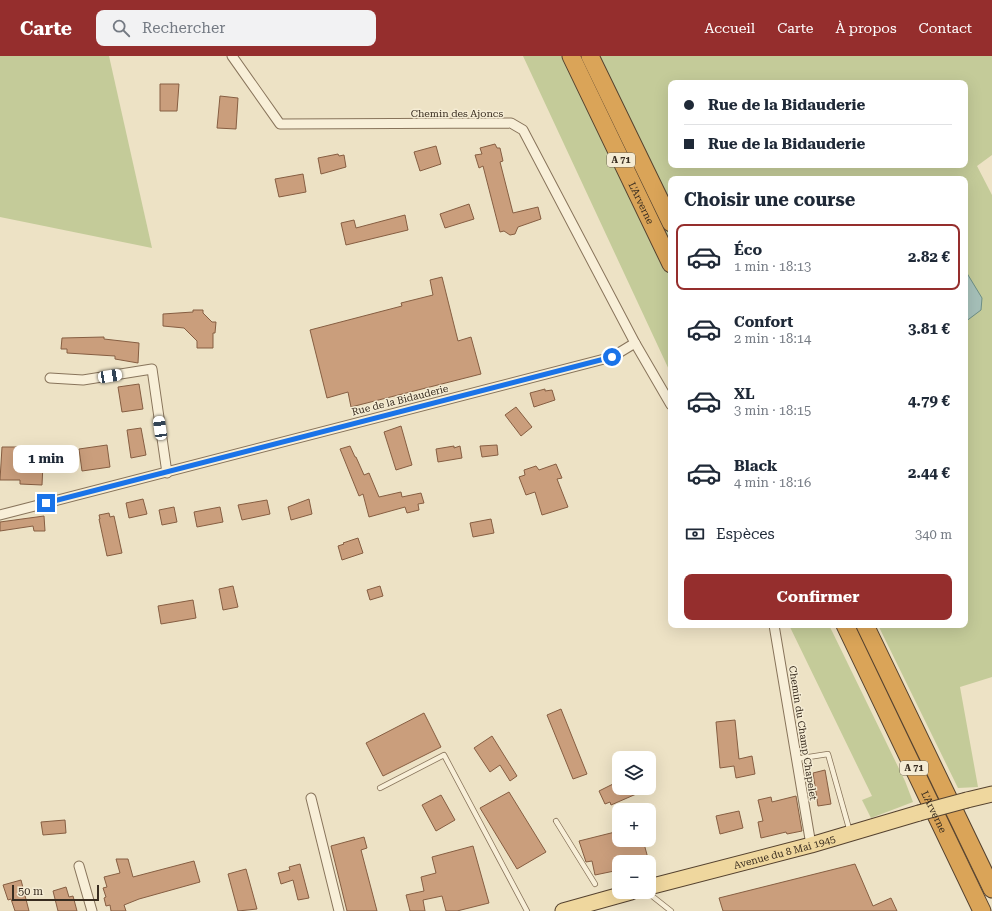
<!DOCTYPE html>
<html lang="fr">
<head>
<meta charset="utf-8">
<style>
  body { margin:0; font-family:"Roboto Serif",serif; background:#f2f2f3; color:#1f2937; height:100vh; display:flex; flex-direction:column; font-size:15px; white-space:nowrap }
  * { box-sizing:border-box; margin:0 }
  p { font-size:13px; color:#747a83 }
  .icon { flex:none; width:22px; height:22px; fill:none; stroke:currentColor; stroke-width:2; stroke-linecap:round; stroke-linejoin:round }
  .map { position:relative; flex:1; overflow:hidden }
  .details { position:absolute; left:668px; top:120px; width:300px; height:452px; display:flex; flex-direction:column; background:#fff; border-radius:8px; box-shadow:0 4px 16px #0002 }
  .details>* { flex:none }
  .banner { position:absolute; left:668px; top:24px; width:300px; height:88px; border-radius:8px; box-shadow:0 4px 16px #0002; display:grid; align-content:center; height:88px; padding:0 16px; background:#fff }
  .tools { position:absolute; left:612px; top:695px; display:grid; gap:8px }
  .tools a { display:grid; place-items:center; width:44px; height:44px; border-radius:8px; background:#fff; box-shadow:0 4px 16px #0002; font-size:20px }
  .scale { position:absolute; left:12px; bottom:10px; width:87px; box-sizing:border-box; padding-left:4px; border:2px solid #382c1f; border-top:0; font-size:11px; line-height:14px; white-space:nowrap; color:#382c1f; -webkit-text-stroke:3px #f5ecd4; paint-order:stroke }
  .end { position:absolute; width:18px; height:18px; margin:-9px; border:5px solid #1a73e8; background:#fff; box-shadow:0 0 0 2px #fff }
  .from { border-radius:50% }
  .bubble { position:absolute; height:28px; border-radius:8px; background:#fff; box-shadow:0 4px 16px #0002; font-size:13px; font-weight:700; line-height:28px; text-align:center }
  .car { position:absolute; width:12px; height:24px; margin:-12px -6px; border-radius:5px; box-shadow:0 0 3px 1px #0007; background:linear-gradient(#fff 24%,#345 0 40%,#fff 0 76%,#345 0 86%,#fff 0) }
  .banner b { display:flex; align-items:center; gap:14px; height:38px; font-size:15px }
  .banner b+b { border-top:1px solid #e0e1e3 }
  .banner i { width:10px; height:10px; background:#1f2937 }
  ul { padding:0; list-style:none }
  li { display:flex; align-items:center; gap:12px; height:66px; margin:0 8px 6px; padding:0 8px; border:2px solid transparent; border-radius:8px }
  li div { flex:1 }
  li b { display:block; font-size:15px }
  li em { font-style:normal; font-weight:700 }
  li.selected { border-color:#952e2d }
  li>.icon { width:36px; height:36px; stroke-width:1.5 }
  h2 { padding:0 16px; font-size:18px; line-height:48px }
  .pay { display:flex; align-items:center; gap:10px; height:44px; padding:0 16px; font-size:15px }
  .pay p { margin-inline-start:auto }
  .button { display:flex; gap:8px; margin-top:auto; padding:8px 16px }
  .button a { flex:1; height:46px; border-radius:8px; background:#952e2d; color:#fff; font-size:16px; font-weight:700; line-height:46px; text-align:center }
  header { display:flex; align-items:center; gap:24px; box-sizing:border-box; height:56px; padding:0 20px; background:#952e2d; color:#fff }
  header strong { font-size:19px }
  nav { display:flex; gap:22px; margin-inline-start:auto; font-size:14px }
  .search { width:280px; height:36px; background:#f2f2f3; display:flex; align-items:center; gap:10px; box-sizing:border-box; padding:0 14px; border-radius:8px; color:#747a83; font-size:15px }
  .map>svg:first-child { display:block }
</style>
</head>
<body>
<header>
<strong>Carte</strong>
<div class="search"><svg class="icon" aria-label="search" viewBox="0 0 24 24"><circle cx="10" cy="10" r="6"/><path d="M15 15l6 6"/></svg>Rechercher</div>
<nav><a>Accueil</a><a>Carte</a><a>À propos</a><a>Contact</a></nav>
</header>
<div class="map">
<svg width="992" height="855" viewBox="0 0 992 855">
  <rect width="100%" height="100%" fill="#ede2c5"/>
  <!-- green -->
  <g fill="#c4cb99" fill-rule="evenodd">
    <polygon points="0,0 109,0 152,192 0,161"/>
    <path d="M523 0H992V99L977 110 992 139V621L960 631 978 731 958 732 878 569H965V123H671V318ZM671 27H965V109H671Z"/>
    <polygon points="789,569 829,569 905,725 913,746 871,762 862,744 872,740"/>
  </g>
  <!-- water -->
  <polygon fill="#a6c0b9" stroke="#6d8f87" points="965,214 982,242 981,254 965,266"/>
  <!-- building -->
  <g fill="#ca9e7c" stroke="#865e42">
    <polygon points="160,28 179,28 177,55 160,55"/>
    <polygon points="220,40 238,42 236,73 217,72"/>
    <polygon points="495,88 497,92 500,92 503,105 500,106 513,157 538,151 541,163 518,171 515,178 510,179 504,175 500,176 483,110 479,112 475,99 482,98 480,92"/>
    <polygon points="436,90 441,108 420,115 414,96"/>
    <polygon points="338,98 339,100 344,99 346,111 321,118 318,102"/>
    <polygon points="303,118 306,136 279,141 275,123"/>
    <polygon points="469,148 474,163 445,172 440,158"/>
    <polygon points="405,159 408,174 346,189 341,167 354,164 356,172"/>
    <polygon points="442,221 458,285 471,281 481,318 351,351 348,336 327,342 310,274 402,250 401,247 433,239 430,224"/>
    <polygon points="193,254 203,254 203,257 212,266 216,266 215,277 213,277 213,292 197,292 197,285 184,272 163,270 163,258 193,256"/>
    <polygon points="104,281 104,283 139,287 138,307 115,303 115,300 67,297 67,293 61,293 62,282"/>
    <polygon points="139,328 143,353 122,356 118,331"/>
    <polygon points="545,333 545,335 552,334 555,344 534,351 530,337"/>
    <polygon points="516,351 532,371 521,380 505,359"/>
    <polygon points="401,370 412,409 396,414 384,376"/>
    <polygon points="141,372 146,399 131,402 127,374"/>
    <polygon points="107,389 110,411 82,415 79,393"/>
    <polygon points="497,389 498,399 482,401 480,390"/>
    <polygon points="350,390 355,401 356,401 364,419 369,417 379,441 401,436 402,441 421,437 424,447 418,448 419,454 407,457 405,451 369,461 363,438 359,440 340,393"/>
    <polygon points="454,390 454,392 460,390 462,402 438,406 436,393"/>
    <polygon points="2,391 29,391 29,407 43,408 42,429 20,428 20,424 0,424"/>
    <polygon points="556,408 562,422 557,423 568,451 542,459 535,436 526,439 519,421 525,419 524,414 536,410 539,414"/>
    <polygon points="143,443 147,458 129,462 126,447"/>
    <polygon points="309,443 312,458 291,464 288,451"/>
    <polygon points="267,444 270,458 242,464 238,449"/>
    <polygon points="174,451 177,466 162,469 159,454"/>
    <polygon points="220,451 223,466 197,471 194,456"/>
    <polygon points="109,457 110,461 114,460 122,497 107,500 99,463 100,463 99,459"/>
    <polygon points="44,460 45,475 34,475 33,470 0,475 0,466"/>
    <polygon points="491,463 494,477 473,481 470,467"/>
    <polygon points="358,482 363,497 342,504 338,490 344,488 343,487"/>
    <polygon points="233,530 238,551 223,554 219,533"/>
    <polygon points="380,530 383,540 370,544 367,534"/>
    <polygon points="193,544 196,562 161,568 158,550"/>
    <polygon points="561,653 587,718 573,723 547,659"/>
    <polygon points="424,657 441,691 383,720 366,687"/>
    <polygon points="735,664 739,703 752,700 755,718 736,722 734,710 720,712 716,666"/>
    <polygon points="492,680 517,720 510,725 500,709 490,716 474,692"/>
    <polygon points="825,714 831,748 818,750 813,717"/>
    <polygon points="619,725 619,732 650,732 611,749 610,746 605,748 599,735"/>
    <polygon points="509,736 546,796 517,813 480,752"/>
    <polygon points="441,739 455,764 436,775 422,749"/>
    <polygon points="796,740 802,775 787,778 786,776 761,782 758,766 763,765 758,744 771,741 772,746"/>
    <polygon points="739,755 743,772 720,778 716,760"/>
    <polygon points="65,764 66,777 43,779 41,766"/>
    <polygon points="619,775 619,784 643,784 649,806 619,806 619,814 595,819 592,805 586,806 579,785"/>
    <polygon points="364,781 367,792 361,794 377,855 347,855 331,790"/>
    <polygon points="473,790 489,847 457,855 446,855 442,840 423,844 425,855 410,855 406,839 424,835 421,821 436,817 432,801"/>
    <polygon points="116,803 128,803 133,821 194,805 200,826 139,843 124,849 126,855 111,855 110,849 106,850 104,842 106,841 103,832 107,831 104,821 120,817"/>
    <polygon points="300,808 309,842 298,844 293,824 281,828 278,817 290,814 289,811"/>
    <polygon points="855,808 873,850 891,842 897,855 723,855 719,842"/>
    <polygon points="246,813 257,853 238,855 228,818"/>
    <polygon points="21,824 29,855 15,855 11,843 8,844 3,829"/>
    <polygon points="66,831 69,841 73,840 77,855 58,855 53,835"/>
  </g>
  <g fill="none" stroke-linecap="round" stroke-linejoin="round">
    <defs>
      <g id="service">
        <polyline points="796,703 828,698 850,776"/>
        <polyline points="380,732 444,699 527,855"/>
        <polyline points="556,765 595,828"/>
        <polyline points="647,836 671,855"/>
      </g>
      <g id="minor">
        <polyline points="232,0 280,68 511,67 523,74 635,287 671,349"/>
        <polyline points="50,322 83,324 152,313 167,417"/>
        <polyline points="0,459 612,301 635,287"/>
        <polyline points="774,569 811,789"/>
        <polyline points="311,742 339,855"/>
        <polyline points="79,810 92,855"/>
      </g>
      <g id="primary">
        <polyline points="967,744 992,738"/>
        <path id="s1" d="M649 831 811 789 919 757"/>
        <polyline points="563,855 631,836"/>
      </g>
      <g id="motorway">
        <path id="s2" d="M571 0 671 208"/>
        <polyline points="590,0 671,167"/>
        <path id="s3" d="M845 569 982 855"/>
        <polyline points="865,569 992,833"/>
      </g>
    </defs>
    <!-- service casing -->
    <use href="#service" stroke="#88745b" stroke-width="6"/>
    <!-- minor casing -->
    <use href="#minor" stroke="#88745b" stroke-width="11"/>
    <!-- primary casing -->
    <use href="#primary" stroke="#55422f" stroke-width="17"/>
    <!-- motorway casing -->
    <use href="#motorway" stroke="#55422f" stroke-width="19"/>
    <!-- service -->
    <use href="#service" stroke="#f8efd8" stroke-width="4.5"/>
    <!-- minor -->
    <use href="#minor" stroke="#f8efd8" stroke-width="9"/>
    <!-- primary -->
    <use href="#primary" stroke="#efd79e" stroke-width="15"/>
    <!-- motorway -->
    <use href="#motorway" stroke="#daa458" stroke-width="17"/>
    <defs>
      <polyline id="primary-bridge" points="919,757 967,744"/>
    </defs>
    <!-- primary-bridge casing -->
    <use href="#primary-bridge" stroke="#55422f" stroke-width="17" stroke-linecap="butt"/>
    <!-- primary-bridge -->
    <use href="#primary-bridge" stroke="#efd79e" stroke-width="15"/>
  </g>
  <g fill="none" stroke-linecap="round" stroke-linejoin="round">
    <!-- route -->
    <polyline stroke="#1a73e8" stroke-width="5" points="46,447 612,301"/>
  </g>
  <g text-anchor="middle" dominant-baseline="central" stroke-width="3" stroke-linejoin="round" paint-order="stroke">
    <!-- shield labels -->
    <g fill="#f5ecd4" stroke="#716655" stroke-width="1">
      <rect x="607" y="97" width="28" height="14" rx="3"/>
      <rect x="900" y="705" width="28" height="14" rx="3"/>
    </g>
    <g font-size="9" font-weight="bold" fill="#382c1f">
      <text x="621" y="104">A 71</text>
      <text x="914" y="712">A 71</text>
    </g>
    <!-- street labels -->
    <g font-size="10" fill="#382c1f" stroke="#f5ecd4">
      <text x="457" y="57">Chemin des Ajoncs</text>
      <text stroke="none"><textPath href="#s2" startOffset="163">L'Arverne</textPath></text>
      <text transform="translate(400 344) rotate(-14)">Rue de la Bidauderie</text>
      <text transform="translate(803 677) rotate(81)">Chemin du Champ Chapelet</text>
      <text stroke="none"><textPath href="#s3" startOffset="207">L'Arverne</textPath></text>
      <text stroke="none"><textPath href="#s1" startOffset="140">Avenue du 8 Mai 1945</textPath></text>
    </g>
  </g>
</svg>
<div class="tools">
<a><svg class="icon" aria-label="layers" viewBox="0 0 24 24"><path d="M12 4l9 5-9 5-9-5zM3 14l9 5 9-5"/></svg></a>
<a>+</a>
<a>−</a>
</div>
<div class="scale">50 m</div>
<i class="end from" style="left:612px;top:301px"></i>
<i class="end" style="left:46px;top:447px"></i>
<div class="bubble" style="left:13px;top:389px;width:66px">1 min</div>
<i class="car" style="left:110px;top:320px;rotate:81deg"></i>
<i class="car" style="left:160px;top:372px;rotate:352deg"></i>
<div class="banner">
<b><i class="from"></i>Rue de la Bidauderie</b>
<b><i></i>Rue de la Bidauderie</b>
</div>
<section class="details">
<h2>Choisir une course</h2>
<ul>
<li class="selected"><svg class="icon" aria-label="car" viewBox="0 0 24 24"><path d="M5 17H2v-5l4-1 3-4h7l3 4 3 1v5h-3M9 17h6M6 11h13"/><circle cx="7" cy="17" r="2"/><circle cx="17" cy="17" r="2"/></svg><div><b>Éco</b><p>1 min · 18:13</p></div><em>2.82 €</em></li>
<li><svg class="icon" aria-label="car" viewBox="0 0 24 24"><path d="M5 17H2v-5l4-1 3-4h7l3 4 3 1v5h-3M9 17h6M6 11h13"/><circle cx="7" cy="17" r="2"/><circle cx="17" cy="17" r="2"/></svg><div><b>Confort</b><p>2 min · 18:14</p></div><em>3.81 €</em></li>
<li><svg class="icon" aria-label="car" viewBox="0 0 24 24"><path d="M5 17H2v-5l4-1 3-4h7l3 4 3 1v5h-3M9 17h6M6 11h13"/><circle cx="7" cy="17" r="2"/><circle cx="17" cy="17" r="2"/></svg><div><b>XL</b><p>3 min · 18:15</p></div><em>4.79 €</em></li>
<li><svg class="icon" aria-label="car" viewBox="0 0 24 24"><path d="M5 17H2v-5l4-1 3-4h7l3 4 3 1v5h-3M9 17h6M6 11h13"/><circle cx="7" cy="17" r="2"/><circle cx="17" cy="17" r="2"/></svg><div><b>Black</b><p>4 min · 18:16</p></div><em>2.44 €</em></li>
</ul>
<div class="pay"><svg class="icon" aria-label="cash" viewBox="0 0 24 24"><path d="M3 7h18v10H3z"/><circle cx="12" cy="12" r="2"/></svg>Espèces<p>340 m</p></div>
<div class="button"><a>Confirmer</a></div>
</section>
</div>
</body>
</html>
